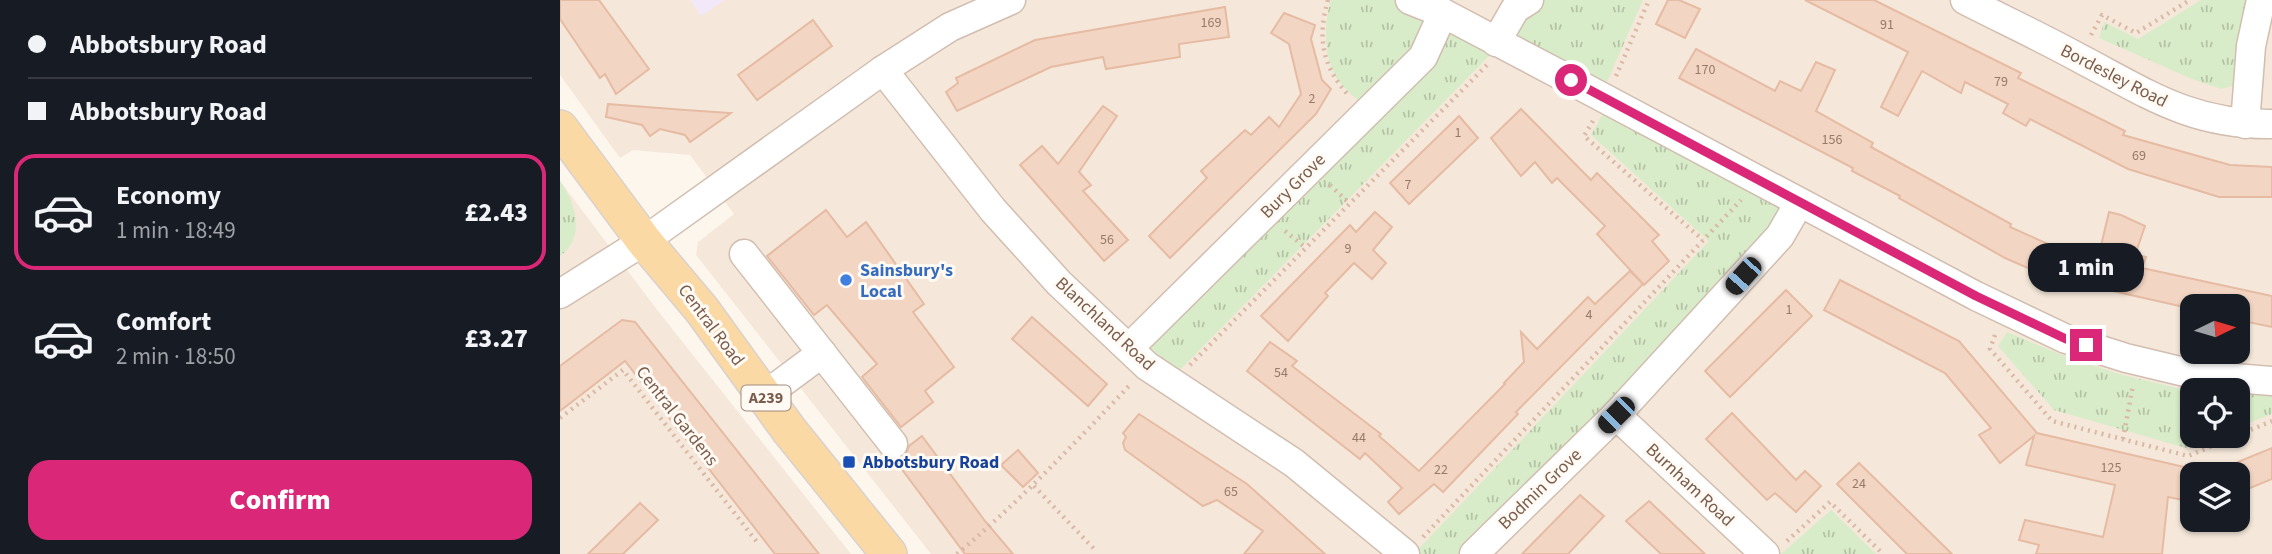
<!DOCTYPE html>
<html lang="en">
<head>
<meta charset="utf-8">
<style>
  body { margin:0; font-family:"Source Sans 3",sans-serif; background:#20242c; color:#f1f3f6; height:100vh; display:flex; flex-direction:column; font-size:26px; white-space:nowrap }
  * { box-sizing:border-box; margin:0 }
  p { font-size:23px; color:#9ea1a6 }
  .icon { flex:none; width:38px; height:38px; fill:none; stroke:currentColor; stroke-width:2; stroke-linecap:round; stroke-linejoin:round }
  .map { position:relative; flex:1; overflow:hidden }
  .sheet { display:flex; flex-direction:column; background:#171b24; width:560px }
  .sheet>* { flex:none }
  .banner { display:grid; align-content:center; height:154px; padding:0 28px; background:#171b24 }
  .needle { width:46px; rotate:85deg }
  .buttons { position:absolute; left:1620px; top:294px; display:grid; gap:14px }
  .buttons a { display:grid; place-items:center; width:70px; height:70px; border-radius:14px; background:#171b24; box-shadow:0 2px 5px #0004; font-size:35px }
  .end { position:absolute; width:32px; height:32px; margin:-16px; border:9px solid #db2777; background:#fff; box-shadow:0 0 0 4px #fff }
  .from { border-radius:50% }
  .bubble { position:absolute; height:49px; border-radius:21px; background:#171b24; box-shadow:0 2px 5px #0004; font-size:23px; font-weight:800; line-height:49px; text-align:center }
  .car { position:absolute; width:21px; height:42px; margin:-21px -10px; border-radius:9px; box-shadow:0 0 5px 2px #0007; background:linear-gradient(#222 24%,#8ab4d8 0 40%,#222 0 76%,#8ab4d8 0 86%,#222 0) }
  .banner b { display:flex; align-items:center; gap:24px; height:66px; font-size:26px }
  .banner b+b { border-top:2px solid #363941 }
  .banner i { width:18px; height:18px; background:#f1f3f6 }
  ul { padding:0; list-style:none }
  li { display:flex; align-items:center; gap:21px; height:116px; margin:0 14px 10px; padding:0 14px; border:4px solid transparent; border-radius:21px }
  li div { flex:1 }
  li b { display:block; font-size:26px }
  li em { font-style:normal; font-weight:800 }
  li.on { border-color:#db2777 }
  li>.icon { width:63px; height:63px; stroke-width:1.5 }
  .action { display:flex; gap:14px; margin-top:auto; padding:14px 28px }
  .action a { flex:1; height:80px; border-radius:21px; background:#db2777; color:#fff; font-size:28px; font-weight:800; line-height:80px; text-align:center }
  main { display:flex; flex:1; min-height:0 }
  .map>svg:first-child { display:block }
</style>
</head>
<body>
<main>
<section class="sheet">
<div class="banner">
<b><i class="from"></i>Abbotsbury Road</b>
<b><i></i>Abbotsbury Road</b>
</div>
<ul>
<li class="on"><svg class="icon" aria-label="car" viewBox="0 0 24 24"><path d="M5 17H2v-5l4-1 3-4h7l3 4 3 1v5h-3M9 17h6M6 11h13"/><circle cx="7" cy="17" r="2"/><circle cx="17" cy="17" r="2"/></svg><div><b>Economy</b><p>1 min · 18:49</p></div><em>£2.43</em></li>
<li><svg class="icon" aria-label="car" viewBox="0 0 24 24"><path d="M5 17H2v-5l4-1 3-4h7l3 4 3 1v5h-3M9 17h6M6 11h13"/><circle cx="7" cy="17" r="2"/><circle cx="17" cy="17" r="2"/></svg><div><b>Comfort</b><p>2 min · 18:50</p></div><em>£3.27</em></li>
</ul>
<div class="action"><a>Confirm</a></div>
</section>
<div class="map">
<svg width="1712" height="554" viewBox="0 0 1712 554">
  <defs>
    <pattern id="grass-tufts" width="24" height="20" patternUnits="userSpaceOnUse" patternTransform="scale(1.75)"><rect width="24" height="20" fill="#d8ecc9"/><path d="M3 7l-1-3M5 7V3M7 7l1-3M15 17l-1-3M17 17v-4M19 17l1-3" fill="none" stroke="#b4c2a5"/></pattern>
  </defs>
  <rect width="100%" height="100%" fill="#fdf6ec"/>
  <!-- residential -->
  <g fill="#f5e8da" fill-rule="evenodd">
    <path d="M0 0H131L141 15 165 0H1712V554H371L136 255 138 242 174 214 130 155 73 150 60 158 0 75ZM1633 306H1678V352H1633ZM1633 390H1678V436H1633ZM1633 474H1678V520H1633Z"/>
    <polygon points="0,181 98,311 291,554 0,554"/>
  </g>
  <!-- education -->
  <polygon fill="#f3e8fa" points="131,0 165,0 141,16"/>
  <!-- grass -->
  <g fill="url(#grass-tufts)">
    <path d="M771 0H837L937 48 613 377 575 348 812 113C801 102 784 90 776 77 763 54 764 23 771 0Z"/>
    <polygon points="980,0 1083,0 1043,91 945,39"/>
    <polygon points="1641,0 1689,0 1676,85 1661,89 1632,79 1539,38 1544,22 1578,39"/>
    <polygon points="1047,106 1232,208 906,554 854,554 1149,241 1031,135"/>
    <path d="M0 181C16 203 26 238 0 256Z"/>
    <polygon points="1447,332 1502,355 1559,374 1633,392 1633,436 1656,436 1626,448 1494,410 1438,346"/>
    <polygon points="1678,394 1712,394 1712,414 1678,427"/>
    <polygon points="1271,510 1316,554 1221,554"/>
  </g>
  <!-- building -->
  <g fill="#f3d5c3" stroke="#e6bba3" stroke-width="2">
    <polygon points="0,0 39,0 89,69 56,94 45,74 40,78 0,19"/>
    <polygon points="1108,0 1119,0 1140,9 1125,38 1096,24"/>
    <polygon points="1245,0 1314,0 1461,73 1458,78 1565,131 1563,135 1670,165 1712,167 1712,197 1659,197 1568,169 1470,119 1466,126 1443,113 1448,104 1405,82 1401,93 1362,71 1338,116 1321,107 1348,52"/>
    <polygon points="665,7 669,37 619,44 620,57 546,69 543,57 491,67 397,111 386,92 398,83 396,78 475,40"/>
    <polygon points="724,13 755,25 751,39 762,80 771,89 756,114 610,258 589,236 647,178 641,171 685,130 691,135 709,117 719,127 741,94 729,44 711,33"/>
    <polygon points="253,20 272,46 197,100 178,75"/>
    <polygon points="1136,49 1215,91 1220,81 1241,91 1256,62 1275,70 1256,111 1313,143 1311,147 1451,224 1450,227 1517,257 1519,249 1539,254 1549,212 1561,215 1585,226 1575,255 1586,257 1582,268 1712,296 1712,327 1678,320 1678,306 1633,306 1633,309 1499,279 1498,281 1445,258 1339,198 1340,196 1292,171 1293,168 1119,78"/>
    <polygon points="48,104 125,110 171,113 130,142 125,135 100,129 90,136 82,125 46,117"/>
    <polygon points="543,106 557,116 519,172 531,185 523,191 568,240 544,261 460,165 482,146 498,164"/>
    <polygon points="961,109 1031,180 1037,173 1099,235 1092,241 1109,261 1084,285 1037,234 1045,226 997,178 992,183 975,162 961,176 931,138"/>
    <polygon points="899,116 918,138 849,204 830,183"/>
    <polygon points="266,210 287,237 306,222 364,304 353,312 394,367 365,391 373,402 341,427 302,377 317,364 267,305 254,315 207,256"/>
    <polygon points="815,212 832,227 813,250 826,263 812,279 794,263 765,293 768,296 728,341 701,316 790,225 796,232"/>
    <polygon points="1070,271 1083,284 956,412 958,414 883,492 874,484 839,514 828,502 842,488 805,453 800,459 687,371 710,342 737,361 732,366 821,434 819,436 859,471 945,384 944,383 964,362 961,332 977,349 1028,297 1035,304"/>
    <polygon points="1280,280 1399,341 1477,433 1633,469 1633,502 1608,497 1602,554 1476,554 1479,545 1459,540 1465,520 1543,537 1555,485 1466,465 1474,436 1440,463 1419,435 1431,428 1385,373 1264,310"/>
    <polygon points="1226,290 1252,316 1170,397 1145,371"/>
    <polygon points="472,317 547,384 528,406 452,339"/>
    <polygon points="62,320 75,322 259,554 215,554 65,361 0,411 0,366"/>
    <polygon points="1172,413 1236,480 1245,471 1261,486 1236,512 1215,493 1207,500 1146,439"/>
    <polygon points="579,414 687,484 765,554 684,554 703,531 657,500 643,506 565,450 563,443 566,437 563,433"/>
    <polygon points="362,436 425,521 453,554 405,554 335,460 344,457 349,446"/>
    <polygon points="1712,448 1712,479 1678,493 1678,462"/>
    <polygon points="458,450 478,473 463,487 441,465"/>
    <polygon points="1299,463 1392,554 1347,554 1277,484"/>
    <polygon points="1020,495 1044,516 1008,554 962,554"/>
    <polygon points="1089,501 1145,554 1101,554 1066,521"/>
    <polygon points="80,503 98,520 63,554 28,554"/>
  </g>
  <g fill="none" stroke-linecap="round" stroke-linejoin="round">
    <defs>
      <g id="minor">
        <polyline points="850,0 883,13 993,71 1416,296 1506,339 1566,358 1637,375 1712,381"/>
        <path d="M1405 0C1444 20 1483 38 1521 59 1588 94 1632 125 1712 124"/>
        <polyline points="936,42 955,9 969,0"/>
        <polyline points="323,70 433,210 499,283 587,366 734,463 845,554"/>
        <polyline points="1685,124 1691,46 1701,0"/>
        <polyline points="184,254 333,444"/>
        <polyline points="0,294 84,241 323,70 390,27 451,0"/>
        <polyline points="569,348 863,57 883,13"/>
        <polyline points="204,396 262,353"/>
        <polyline points="1056,415 1205,554"/>
        <polyline points="914,554 1056,415 1220,236 1239,203"/>
      </g>
      <polyline id="major" points="0,128 84,241 142,310 229,430 329,554"/>
    </defs>
    <!-- minor casing -->
    <use href="#minor" stroke="#d1beb0" stroke-width="31"/>
    <!-- major casing -->
    <use href="#major" stroke="#dad1cd" stroke-width="38"/>
    <!-- path -->
    <g stroke="#d9b8a5" stroke-width="4.5" stroke-dasharray="2 5" stroke-linecap="butt">
      <path d="M768 0C757 38 762 66 789 96"/>
      <polyline points="1531,35 1542,15 1576,33 1630,0"/>
      <polyline points="1056,76 1089,0"/>
      <polyline points="1033,121 1024,136 1143,240"/>
      <polyline points="770,185 790,204"/>
      <polyline points="725,231 746,248"/>
      <polyline points="1435,335 1430,349 1492,421 1628,456 1677,436"/>
      <polyline points="630,365 927,65"/>
      <polyline points="0,418 63,370 197,542"/>
      <polyline points="1678,435 1712,421"/>
      <polyline points="1563,439 1573,385"/>
      <polyline points="474,486 536,551"/>
      <polyline points="863,537 1181,200"/>
      <polyline points="1227,541 1270,502 1323,554"/>
      <path d="M397 554C459 502 513 445 569 386"/>
    </g>
    <!-- minor -->
    <use href="#minor" stroke="#fff" stroke-width="28"/>
    <!-- major -->
    <use href="#major" stroke="#fbd9a5" stroke-width="35"/>
  </g>
  <g fill="none" stroke-linecap="round" stroke-linejoin="round">
    <!-- route -->
    <polyline stroke="#db2777" stroke-width="9" points="1011,80 1416,296 1506,339 1526,345"/>
  </g>
  <!-- markers -->
  <circle fill="#3f7fe0" stroke="#fffaf3" stroke-width="2.5" cx="286" cy="280" r="7"/>
  <rect fill="#1a4fb4" stroke="#fffaf3" stroke-width="2.5" x="282" y="455" width="14" height="14" rx="3.5"/>
  <g text-anchor="middle" dominant-baseline="central" stroke-width="6" stroke-linejoin="round" paint-order="stroke">
    <!-- number labels -->
    <g font-size="14" fill="#987a6a">
      <text x="651" y="23">169</text>
      <text x="1327" y="25">91</text>
      <text x="1145" y="70">170</text>
      <text x="1441" y="82">79</text>
      <text x="752" y="99">2</text>
      <text x="898" y="133">1</text>
      <text x="1272" y="140">156</text>
      <text x="1579" y="156">69</text>
      <text x="848" y="185">7</text>
      <text x="547" y="240">56</text>
      <text x="788" y="249">9</text>
      <text x="1229" y="310">1</text>
      <text x="1029" y="315">4</text>
      <text x="721" y="373">54</text>
      <text x="799" y="438">44</text>
      <text x="1551" y="468">125</text>
      <text x="881" y="470">22</text>
      <text x="1299" y="484">24</text>
      <text x="671" y="492">65</text>
    </g>
    <!-- shield labels -->
    <rect fill="#fffaf3" stroke="#a28b7f" stroke-width="2" x="181.5" y="385.5" width="49" height="25" rx="5"/>
    <g font-size="16" font-weight="bold" fill="#7a5c4d">
      <text x="206" y="398">A239</text>
    </g>
    <!-- street labels -->
    <g font-size="18" fill="#7a5c4d" stroke="#fffaf3">
      <text transform="translate(1554 76) rotate(27)">Bordesley Road</text>
      <text transform="translate(733 186) rotate(-45)">Bury Grove</text>
      <text transform="translate(545 324) rotate(43)">Blanchland Road</text>
      <text transform="translate(151 325) rotate(53)">Central Road</text>
      <text transform="translate(117 416) rotate(52)">Central Gardens</text>
      <text transform="translate(1130 485) rotate(43)">Burnham Road</text>
      <text transform="translate(980 489) rotate(-44)">Bodmin Grove</text>
    </g>
    <!-- shop labels -->
    <g font-size="18" font-weight="bold" fill="#366cbe" stroke="#fffaf3" text-anchor="start">
      <text x="300" y="270">Sainsbury's<tspan x="300" dy="21">Local</tspan></text>
    </g>
    <!-- transit labels -->
    <g font-size="18" font-weight="bold" fill="#164399" stroke="#fffaf3" text-anchor="start">
      <text x="303" y="462">Abbotsbury Road</text>
    </g>
  </g>
</svg>
<div class="buttons">
<a><svg class="needle" viewBox="-14 -14 28 28"><path d="M0-13l5 13h-10z" fill="#e53935"/><path d="M0 13l5-13h-10z" fill="#9ea1a6"/></svg></a>
<a><svg class="icon" aria-label="locate" viewBox="0 0 24 24"><circle cx="12" cy="12" r="6"/><path d="M12 2v4M12 18v4M2 12h4M18 12h4"/></svg></a>
<a><svg class="icon" aria-label="layers" viewBox="0 0 24 24"><path d="M12 4l9 5-9 5-9-5zM3 14l9 5 9-5"/></svg></a>
</div>
<i class="end from" style="left:1011px;top:80px"></i>
<i class="end" style="left:1526px;top:345px"></i>
<div class="bubble" style="left:1468px;top:243px;width:116px">1 min</div>
<i class="car" style="left:1183px;top:276px;rotate:222deg"></i>
<i class="car" style="left:1056px;top:415px;rotate:225deg"></i>
</div>
</main>
</body>
</html>
